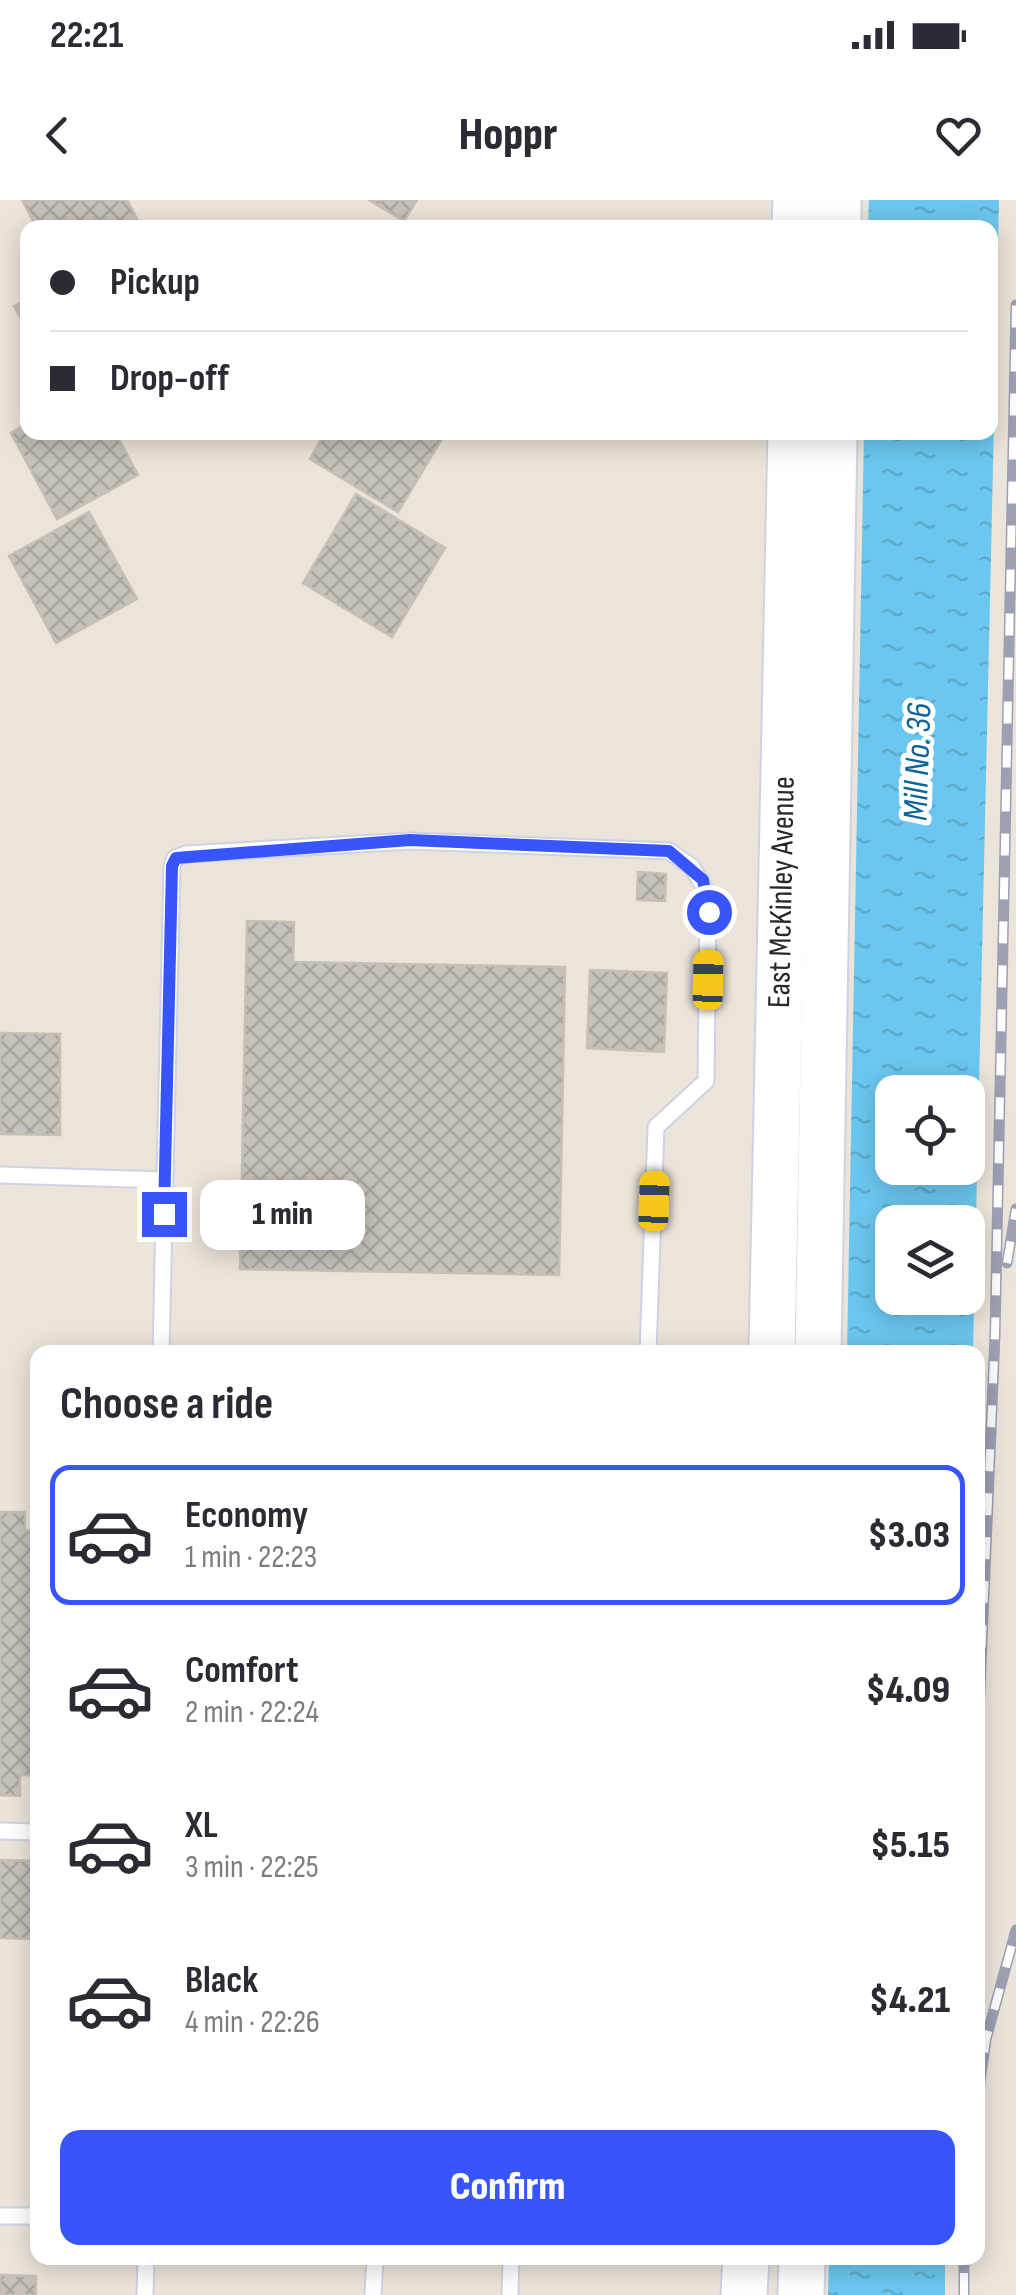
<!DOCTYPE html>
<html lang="en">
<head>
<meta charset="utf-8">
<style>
  body { margin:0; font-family:"Sofia Sans Condensed",sans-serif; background:#f7f7f7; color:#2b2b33; height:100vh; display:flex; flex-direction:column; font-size:38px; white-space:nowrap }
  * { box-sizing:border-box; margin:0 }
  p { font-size:32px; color:#7c7c81 }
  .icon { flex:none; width:55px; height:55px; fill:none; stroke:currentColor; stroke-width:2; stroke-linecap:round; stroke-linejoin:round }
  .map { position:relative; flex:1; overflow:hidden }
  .details { position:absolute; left:30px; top:1145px; width:955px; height:920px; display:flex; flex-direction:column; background:#fff; border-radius:20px; box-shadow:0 5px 25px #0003 }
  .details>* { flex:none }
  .guide { position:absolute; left:20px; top:20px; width:978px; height:220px; border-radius:20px; box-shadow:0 5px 25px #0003; display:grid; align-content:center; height:220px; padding:0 30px; background:#fff }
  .tools { position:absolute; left:875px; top:875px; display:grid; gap:20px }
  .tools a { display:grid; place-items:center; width:110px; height:110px; border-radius:20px; background:#fff; box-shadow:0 5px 25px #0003; font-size:50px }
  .end { position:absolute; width:45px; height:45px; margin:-22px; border:12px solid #3855fb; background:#fff; box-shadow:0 0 0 5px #fff }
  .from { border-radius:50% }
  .bubble { position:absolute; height:70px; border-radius:20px; background:#fff; box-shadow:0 5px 25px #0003; font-size:32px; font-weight:800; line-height:70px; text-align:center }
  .car { position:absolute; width:30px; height:60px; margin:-30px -15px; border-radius:12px; box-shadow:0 0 8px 2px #0007; background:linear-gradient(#f5c518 24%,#345 0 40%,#f5c518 0 76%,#345 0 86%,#f5c518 0) }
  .guide b { display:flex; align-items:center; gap:35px; height:95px; font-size:38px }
  .guide b+b { border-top:2px solid #e1e1e2 }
  .guide i { width:25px; height:25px; background:#2b2b33 }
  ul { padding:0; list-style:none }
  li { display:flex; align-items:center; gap:30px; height:140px; margin:0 20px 15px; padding:0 10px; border:5px solid transparent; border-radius:20px }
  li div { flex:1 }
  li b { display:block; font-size:38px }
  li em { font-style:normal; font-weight:800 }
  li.active { border-color:#3855fb }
  li>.icon { width:90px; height:90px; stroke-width:1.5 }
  h2 { padding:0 30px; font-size:45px; line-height:120px }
  .cta { display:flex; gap:20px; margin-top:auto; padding:20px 30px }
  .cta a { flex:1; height:115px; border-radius:20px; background:#3855fb; color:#fff; font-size:40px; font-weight:800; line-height:115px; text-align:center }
  .status { display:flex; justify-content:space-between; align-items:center; height:70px; padding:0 50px; background:#fff; direction:ltr }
  .status svg { height:28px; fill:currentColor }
  header { display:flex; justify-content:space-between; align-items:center; height:130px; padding:0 30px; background:#fff; font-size:45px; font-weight:800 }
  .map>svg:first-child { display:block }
</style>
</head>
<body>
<div class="status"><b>22:21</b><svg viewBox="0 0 49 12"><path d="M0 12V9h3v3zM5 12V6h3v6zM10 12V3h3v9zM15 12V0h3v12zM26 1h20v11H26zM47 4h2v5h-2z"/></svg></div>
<header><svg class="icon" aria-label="back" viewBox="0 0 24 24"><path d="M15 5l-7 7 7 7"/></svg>Hoppr<svg class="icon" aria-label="heart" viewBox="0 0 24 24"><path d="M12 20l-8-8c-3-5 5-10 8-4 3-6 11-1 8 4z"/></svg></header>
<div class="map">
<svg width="1016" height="2095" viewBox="0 0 1016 2095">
  <defs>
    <pattern id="water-ripples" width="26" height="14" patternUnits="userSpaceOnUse" patternTransform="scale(2.5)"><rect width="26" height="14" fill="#6bc7ef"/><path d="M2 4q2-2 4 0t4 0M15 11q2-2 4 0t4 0" fill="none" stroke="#5dabcd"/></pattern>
    <pattern id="building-cross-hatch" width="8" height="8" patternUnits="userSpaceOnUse" patternTransform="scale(2.5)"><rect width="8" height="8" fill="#c6c1ba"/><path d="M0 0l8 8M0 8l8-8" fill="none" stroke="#aaa6a0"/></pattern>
  </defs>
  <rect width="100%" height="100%" fill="#ebe4da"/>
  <!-- water -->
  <g fill="url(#water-ripples)" fill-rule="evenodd">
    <path d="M869 0H999L973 1152H847L864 233 990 232V28L868 27ZM892 892H968V968H892ZM892 1022H968V1098H892Z"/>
    <polygon points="829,2058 945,2058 945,2095 828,2095"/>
  </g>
  <!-- building -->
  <g fill="url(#building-cross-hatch)" stroke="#c6c0b4" stroke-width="2.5">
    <polygon points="22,0 127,0 142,28 37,28"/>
    <polygon points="369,0 417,0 404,21"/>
    <polygon points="28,99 28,131 14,106"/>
    <polygon points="28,223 28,232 115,232 138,275 57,319 11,233"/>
    <polygon points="325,232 446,232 398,312 310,259"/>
    <polygon points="356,294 445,348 392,437 303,383"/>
    <polygon points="89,312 137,399 56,443 9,356"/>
    <polygon points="638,672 666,674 665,701 637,700"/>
    <polygon points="247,721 294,722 293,762 565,767 559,1075 240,1069"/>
    <polygon points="590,770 667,773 664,852 587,848"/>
    <polygon points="0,833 60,834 60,935 0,934"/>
    <polygon points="0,1312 25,1312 25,1330 38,1331 38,1576 20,1575 20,1596 0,1595"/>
    <polygon points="0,1660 38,1661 38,1739 0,1738"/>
    <polygon points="0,2075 36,2076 36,2095 0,2095"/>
  </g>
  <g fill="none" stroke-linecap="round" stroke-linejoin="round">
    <defs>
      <g id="lane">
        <polyline points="0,975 164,980"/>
        <polyline points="161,1152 172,666 175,658 186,654 410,641 669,651 692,667 708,694 706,881 656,927 648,1152"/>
        <polyline points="0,1631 38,1632"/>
        <polyline points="0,2016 38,2016"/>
        <polyline points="145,2095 146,2058"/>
        <polyline points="373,2095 375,2058"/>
        <polyline points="510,2095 511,2058"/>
      </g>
      <g id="secondary">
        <polyline points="795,28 796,0"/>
        <polyline points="838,28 838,0"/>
        <path id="s1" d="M772 1152 791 232"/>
        <polyline points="818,1152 834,232"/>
        <polyline points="744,2095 746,2058"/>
        <polyline points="801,2095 802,2058"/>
      </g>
    </defs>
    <!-- lane casing -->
    <use href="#lane" stroke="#cfd2e2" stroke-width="19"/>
    <!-- secondary casing -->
    <use href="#secondary" stroke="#cfd2e2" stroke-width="49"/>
    <!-- lane -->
    <use href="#lane" stroke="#fff" stroke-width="15"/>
    <!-- secondary -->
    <use href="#secondary" stroke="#fff" stroke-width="45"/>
    <defs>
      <g id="rail">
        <polyline points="1007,1063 1016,1009"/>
        <polyline points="978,1535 995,1135 1016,105"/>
        <polyline points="978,1896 986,1839 1016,1730"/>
        <polyline points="964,2095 964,2058"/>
      </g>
    </defs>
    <!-- rail casing -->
    <use href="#rail" stroke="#9d9fb3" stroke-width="11"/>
    <!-- rail -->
    <use href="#rail" stroke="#fff" stroke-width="8" stroke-dasharray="22" stroke-linecap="butt"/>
  </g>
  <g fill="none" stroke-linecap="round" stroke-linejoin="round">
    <!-- route -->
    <polyline stroke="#3855fb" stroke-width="12" points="164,1014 172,666 176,658 410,640 669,651 703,680 709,712"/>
  </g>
  <g text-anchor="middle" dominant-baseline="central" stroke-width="10" stroke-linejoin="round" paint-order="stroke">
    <!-- street labels -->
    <g font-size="32" fill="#292929" stroke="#fff">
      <text stroke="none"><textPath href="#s1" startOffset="460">East McKinley Avenue</textPath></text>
    </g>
    <!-- water labels -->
    <g font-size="35" font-style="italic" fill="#0c6499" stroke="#fff">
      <text transform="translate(918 562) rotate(-88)">Mill No. 36</text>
    </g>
  </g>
</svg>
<div class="tools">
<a><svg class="icon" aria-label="locate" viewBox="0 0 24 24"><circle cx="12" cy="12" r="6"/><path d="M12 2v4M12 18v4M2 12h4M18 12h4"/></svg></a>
<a><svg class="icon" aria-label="layers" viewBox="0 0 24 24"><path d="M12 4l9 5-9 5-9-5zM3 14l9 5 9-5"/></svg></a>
</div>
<i class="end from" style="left:709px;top:712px"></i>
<i class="end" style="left:164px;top:1014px"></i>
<div class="bubble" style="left:200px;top:980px;width:165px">1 min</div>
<i class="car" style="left:708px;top:780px;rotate:1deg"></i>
<i class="car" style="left:654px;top:1001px;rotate:2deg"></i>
<div class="guide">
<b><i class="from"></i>Pickup</b>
<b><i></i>Drop-off</b>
</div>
<section class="details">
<h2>Choose a ride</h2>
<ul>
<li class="active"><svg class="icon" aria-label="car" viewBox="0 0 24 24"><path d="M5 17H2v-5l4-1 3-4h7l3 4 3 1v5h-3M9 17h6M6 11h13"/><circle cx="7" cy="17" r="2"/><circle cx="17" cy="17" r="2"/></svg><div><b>Economy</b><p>1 min · 22:23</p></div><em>$3.03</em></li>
<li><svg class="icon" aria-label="car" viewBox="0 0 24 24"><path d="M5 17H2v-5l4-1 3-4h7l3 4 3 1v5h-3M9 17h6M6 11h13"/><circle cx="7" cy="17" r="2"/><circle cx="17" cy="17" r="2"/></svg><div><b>Comfort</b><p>2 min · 22:24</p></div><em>$4.09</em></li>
<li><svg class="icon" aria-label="car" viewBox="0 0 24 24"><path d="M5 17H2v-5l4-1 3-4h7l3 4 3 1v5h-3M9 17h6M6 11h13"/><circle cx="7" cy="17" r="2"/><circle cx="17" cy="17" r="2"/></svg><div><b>XL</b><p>3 min · 22:25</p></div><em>$5.15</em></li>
<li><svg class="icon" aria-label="car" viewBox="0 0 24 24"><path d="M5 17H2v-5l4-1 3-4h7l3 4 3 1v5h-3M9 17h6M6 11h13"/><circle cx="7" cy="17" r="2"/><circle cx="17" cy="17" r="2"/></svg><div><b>Black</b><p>4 min · 22:26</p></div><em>$4.21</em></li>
</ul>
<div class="cta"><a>Confirm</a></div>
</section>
</div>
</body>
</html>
